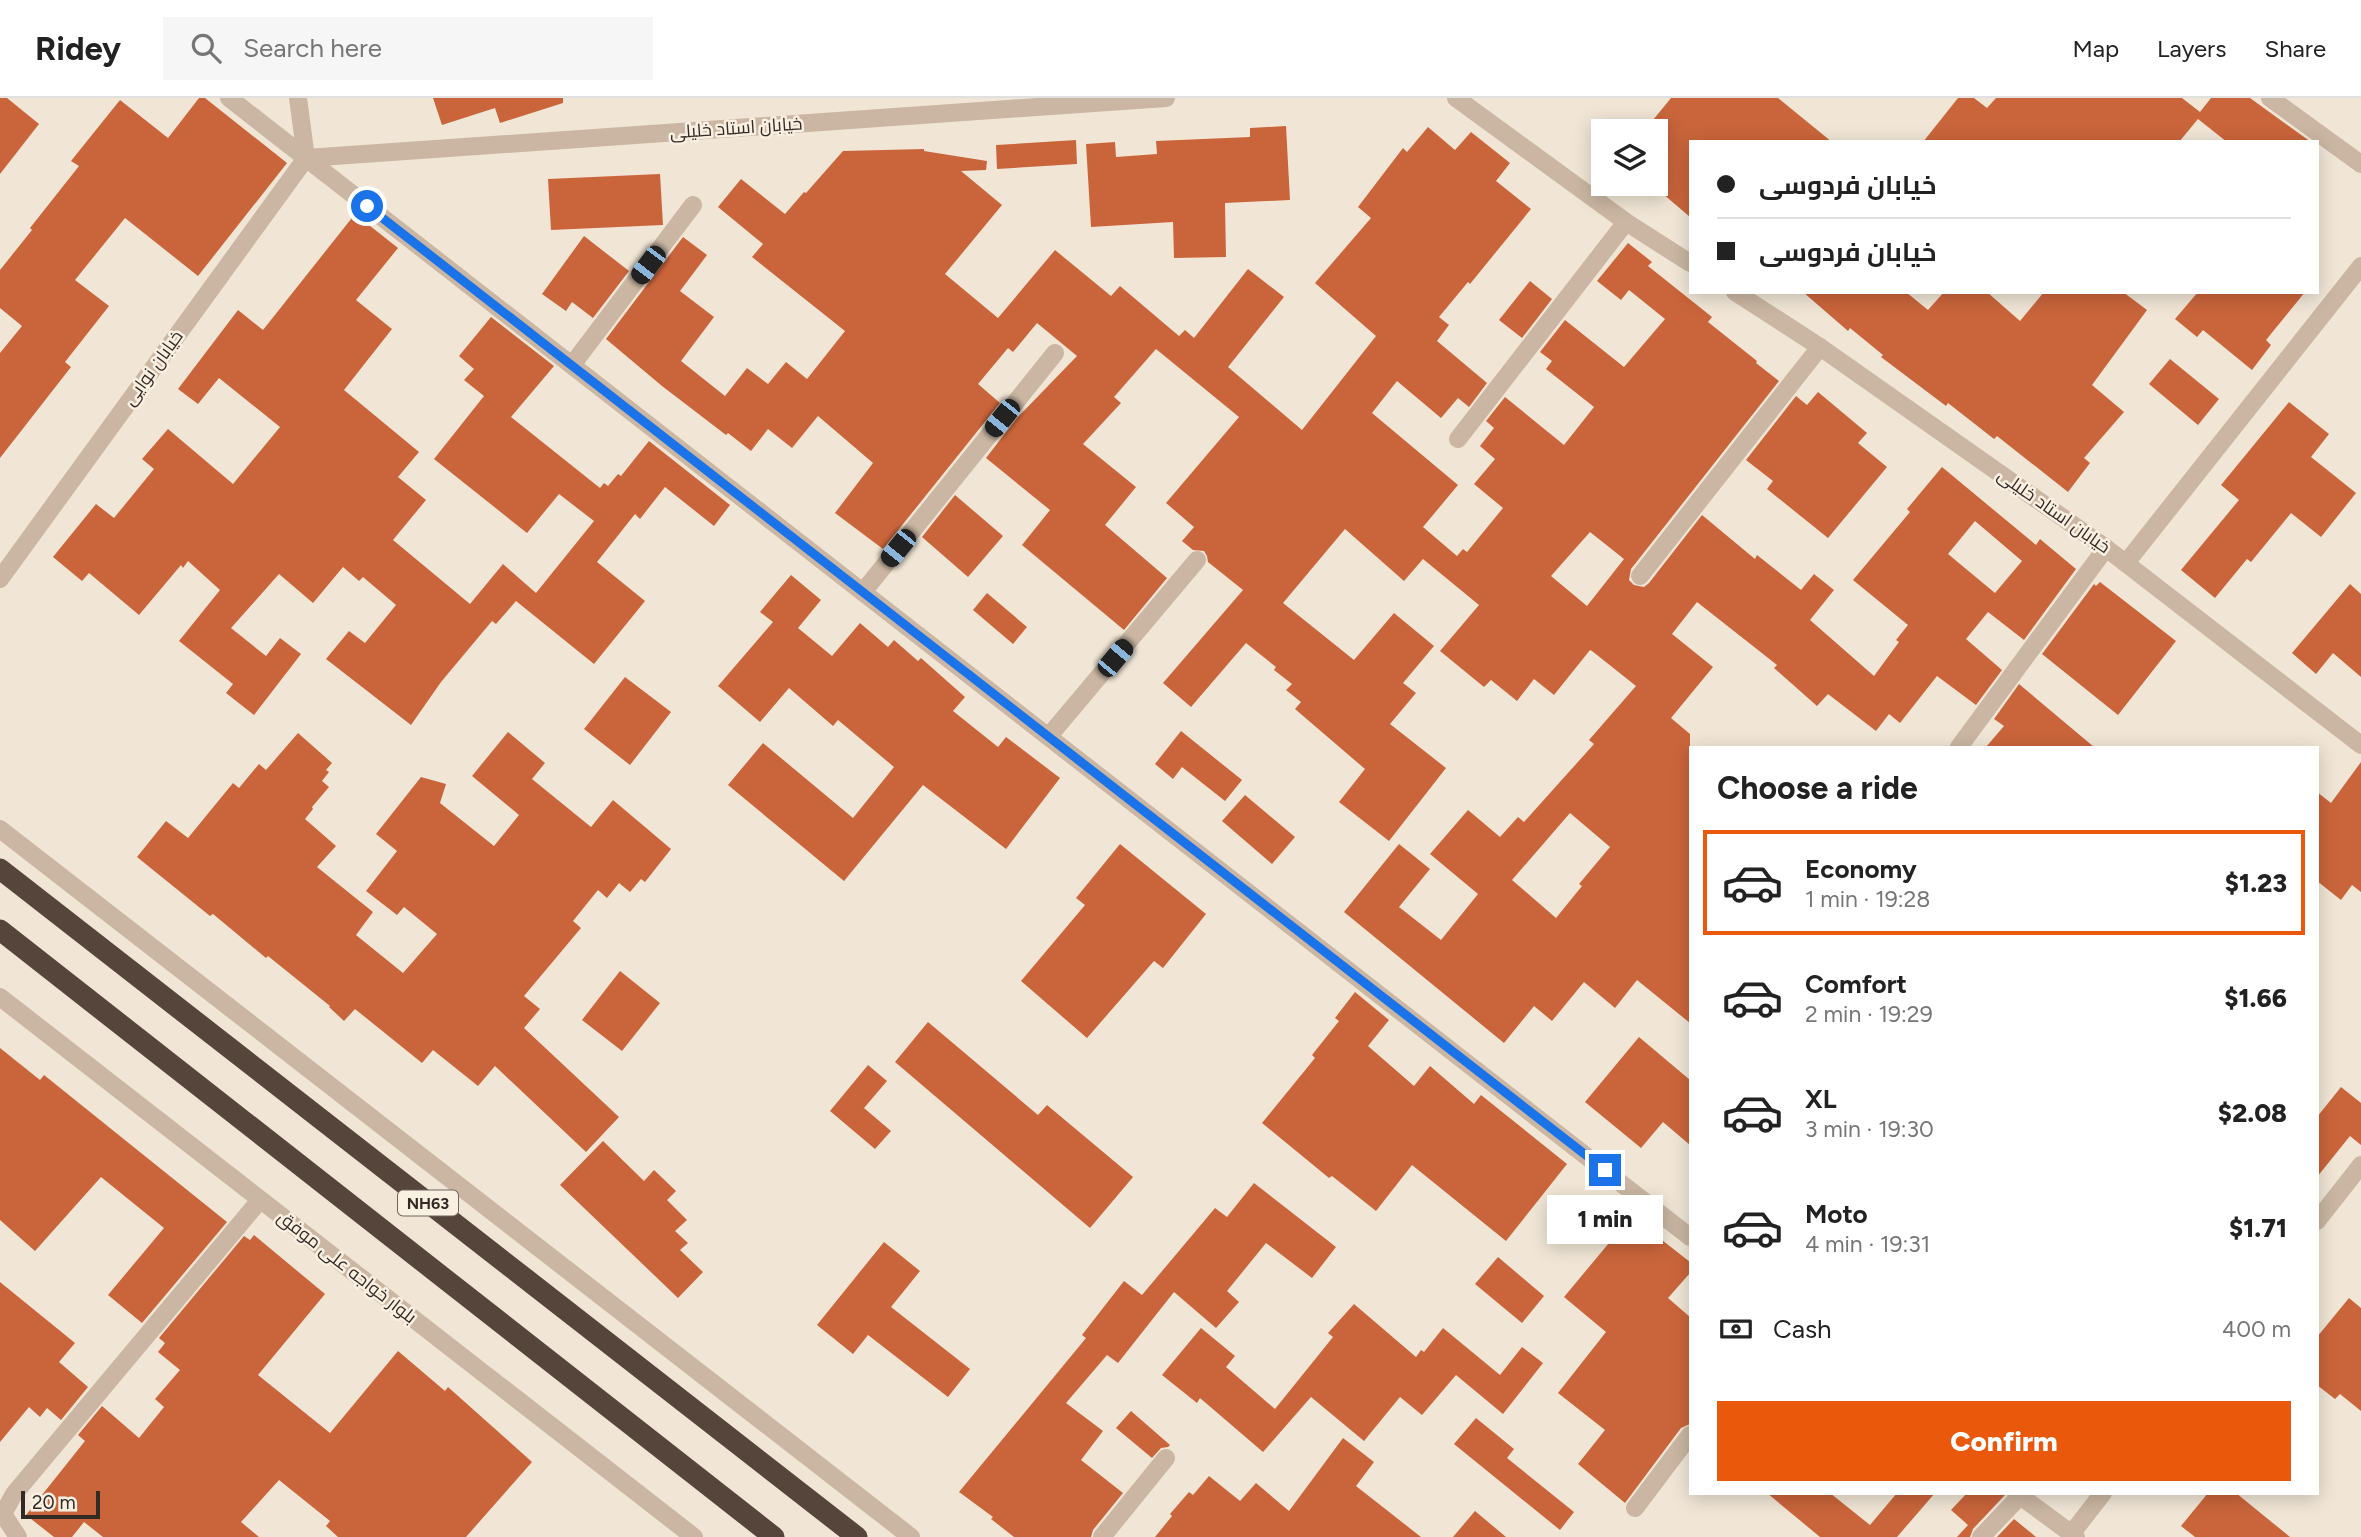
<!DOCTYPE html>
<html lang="en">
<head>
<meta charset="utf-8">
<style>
  body { margin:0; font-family:Figtree,Cairo,sans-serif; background:#f6f6f6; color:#222; height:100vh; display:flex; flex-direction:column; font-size:26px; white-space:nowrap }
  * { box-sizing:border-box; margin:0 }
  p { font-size:23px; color:#767676 }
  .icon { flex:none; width:38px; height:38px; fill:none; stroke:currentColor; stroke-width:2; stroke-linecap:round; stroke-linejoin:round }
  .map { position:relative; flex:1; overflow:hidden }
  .sheet { position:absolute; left:1689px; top:648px; width:630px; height:749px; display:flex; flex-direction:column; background:#fff; border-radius:0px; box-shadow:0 4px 18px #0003 }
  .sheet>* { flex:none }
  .top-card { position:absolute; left:1689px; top:42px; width:630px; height:154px; border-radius:0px; box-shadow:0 4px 18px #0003; display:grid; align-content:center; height:154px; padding:0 28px; background:#fff }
  .tools { position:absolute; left:1591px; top:21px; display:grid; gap:14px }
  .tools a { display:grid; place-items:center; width:77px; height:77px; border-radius:0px; background:#fff; box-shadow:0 4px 18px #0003; font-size:35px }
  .scale { position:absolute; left:21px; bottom:18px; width:79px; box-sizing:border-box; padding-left:7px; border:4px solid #342a25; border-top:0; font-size:19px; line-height:24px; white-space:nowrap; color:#342a25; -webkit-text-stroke:5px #f9f0e2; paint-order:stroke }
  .end { position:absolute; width:32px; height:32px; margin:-16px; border:9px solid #1a73e8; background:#fff; box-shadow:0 0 0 4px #fff }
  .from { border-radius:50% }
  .bubble { position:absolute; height:49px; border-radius:0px; background:#fff; box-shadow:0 4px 18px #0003; font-size:23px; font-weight:800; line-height:49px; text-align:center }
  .car { position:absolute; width:21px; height:42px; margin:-21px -10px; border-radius:9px; box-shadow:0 0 5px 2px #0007; background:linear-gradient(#222 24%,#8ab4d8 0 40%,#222 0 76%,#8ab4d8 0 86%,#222 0) }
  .top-card b { display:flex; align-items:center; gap:24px; height:66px; font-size:26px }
  .top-card b+b { border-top:2px solid #e0e0e0 }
  .top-card i { width:18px; height:18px; background:#222 }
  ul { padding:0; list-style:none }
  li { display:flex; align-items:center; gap:21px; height:105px; margin:0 14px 10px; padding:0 14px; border:4px solid transparent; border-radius:0px }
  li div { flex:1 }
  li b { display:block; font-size:26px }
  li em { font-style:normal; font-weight:800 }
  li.active { border-color:#ea580c }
  li>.icon { width:63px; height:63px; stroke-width:1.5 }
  h2 { padding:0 28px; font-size:32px; line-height:84px }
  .pay { display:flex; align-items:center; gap:18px; height:77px; padding:0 28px; font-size:26px }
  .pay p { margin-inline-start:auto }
  .cta { display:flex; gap:14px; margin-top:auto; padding:14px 28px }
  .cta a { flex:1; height:80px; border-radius:0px; background:#ea580c; color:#fff; font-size:28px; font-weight:800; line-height:80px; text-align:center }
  header { display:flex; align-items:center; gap:42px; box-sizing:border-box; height:98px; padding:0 35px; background:#fff; border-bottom:2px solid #e0e0e0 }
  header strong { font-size:33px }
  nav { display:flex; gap:38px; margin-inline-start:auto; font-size:24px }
  .search { width:490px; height:63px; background:#f6f6f6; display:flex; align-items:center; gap:18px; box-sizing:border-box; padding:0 24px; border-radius:0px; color:#767676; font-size:26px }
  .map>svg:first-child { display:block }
</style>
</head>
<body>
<header>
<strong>Ridey</strong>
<div class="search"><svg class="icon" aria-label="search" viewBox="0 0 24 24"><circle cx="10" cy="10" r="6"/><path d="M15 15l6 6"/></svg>Search here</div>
<nav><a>Map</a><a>Layers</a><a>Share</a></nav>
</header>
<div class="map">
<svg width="2361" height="1439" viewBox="0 0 2361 1439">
  <rect width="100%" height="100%" fill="#f1e6d6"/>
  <!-- building -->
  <g fill="#ca653b" fill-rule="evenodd">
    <polygon points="0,0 7,0 39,26 0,76"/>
    <polygon points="199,0 205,0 287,65 198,178 125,120 75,182 109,208 65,264 71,269 0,360 0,255 22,228 0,210 0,172 32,132 30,130 79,68 71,63 120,2 168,40"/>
    <polygon points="433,0 563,0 563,5 500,25 495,10 442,27"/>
    <polygon points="1671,0 1778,0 1832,44 1690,44 1690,119 1656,90 1656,33 1644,33"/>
    <polygon points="1958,0 1974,0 1987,10 1996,0 2182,0 2200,14 2211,0 2250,0 2311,44 2227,44 2198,21 2179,44 1923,44"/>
    <polygon points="1286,28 1290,102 1225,105 1226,159 1174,160 1173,124 1091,129 1086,46 1115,44 1116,59 1157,56 1156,43 1250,39 1250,30"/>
    <path d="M1428 29 1455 52 1471 34 1510 65 1496 83 1531 111 1470 186 1468 184 1439 219 1449 227 1437 243 1487 285 1469 309 1458 300 1441 320 1397 283 1372 315 1458 387 1423 429 1457 458 1463 451 1467 454 1503 410 1474 386 1495 361 1480 348 1494 330 1486 323 1505 299 1564 347 1594 309 1546 271 1552 263 1540 254 1565 222 1624 269 1665 221 1629 192 1621 202 1597 183 1628 145 1652 164 1648 168 1712 219 1708 224 1757 263 1756 265 1779 283 1631 471 1629 482 1634 487 1644 489 1649 485 1702 417 1755 461 1757 457 1801 492 1814 476 1834 492 1810 522 1874 578 1899 544 1896 542 1908 527 1853 482 1910 414 1907 411 1942 369 2036 447 2040 441 2076 471 2024 542 1988 514 1966 541 2002 572 1976 607 1937 578 1900 625 1889 616 1876 633 1828 596 1817 608 1774 570 1777 567 1697 504 1672 536 1713 569 1671 620 1690 636V925L1637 882 1615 910 1584 884 1552 923 1534 908 1504 945 1344 814 1399 746 1430 771 1399 809 1441 842 1478 796 1430 756 1468 712 1500 739 1518 719 1524 724 1594 646 1589 642 1636 588 1592 553 1590 552 1554 597 1534 581 1517 603 1491 582 1484 589 1440 553 1479 507 1423 461 1404 483 1345 431 1283 505 1354 562 1394 515 1434 548 1403 585 1416 595 1390 626 1446 670 1389 743 1339 704 1365 671 1295 611 1301 604 1286 592 1292 586 1274 572 1276 569 1246 545 1191 609 1163 585 1243 492 1208 464 1207 458 1204 453 1193 452 1182 443 1194 429 1166 405 1239 319 1156 251 1114 299 1121 305 1083 346 1136 389 1105 427 1167 480 1124 532 1022 447 1050 412 986 360 1017 320 1077 258 1037 225 1013 254 1008 250 978 286 1000 305 883 451 835 415 873 365 818 318 792 350 768 331 751 353 728 335 726 337 662 288 606 241 683 139 707 157 680 193 714 219 681 263 725 298 747 270 768 286 786 264 807 281 845 233 752 159 763 146 718 109 741 81 785 116 804 94 806 95 843 53 924 51V53L987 63 986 72 961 73 1002 107 945 176 998 220 1055 152 1111 198 1120 188 1179 238 1185 232 1194 240 1248 171 1284 199 1228 269 1302 332 1376 238 1315 185 1371 120 1358 109 1403 50 1407 54ZM1975 423 2022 463 1995 495 1948 456ZM1590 434 1624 461 1587 508 1551 478ZM1570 715 1610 749 1579 786 1582 788 1556 820 1512 782Z"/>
    <polygon points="1076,42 1077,66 997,71 996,47"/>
    <polygon points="660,76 663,127 551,132 548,81"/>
    <polygon points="355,116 398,150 356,202 392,231 344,292 419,354 398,379 426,402 393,442 470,506 503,466 536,495 594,423 559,396 527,435 434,361 484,298 464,282 474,271 459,258 491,219 554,268 511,319 600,390 604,385 608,388 618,376 621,378 649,343 730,407 714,428 665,389 640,421 635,416 597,464 645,503 594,566 516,503 496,526 492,523 441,584 411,627 326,561 349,533 365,545 396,507 363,479 359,483 343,469 313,505 279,476 231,530 266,558 280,540 301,556 254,617 226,595 233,586 179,543 220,492 188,463 183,470 181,467 139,517 89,475 82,483 53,459 96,406 114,420 154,371 142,361 168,331 233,386 280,329 219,280 198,306 178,291 238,212 263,232"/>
    <polygon points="584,138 629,173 593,220 572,204 566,213 542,196"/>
    <polygon points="1530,183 1552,201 1522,240 1499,222"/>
    <polygon points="1803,194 1906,194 1928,212 1944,194 1987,194 2020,223 2044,194 2123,194 2147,212 2092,287 2124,314 2084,360 2090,365 2068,394 1997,338 1994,341 1948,305 1946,308 1881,259 1883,257 1850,230 1848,233"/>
    <polygon points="2198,194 2305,194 2266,242 2271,247 2252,272 2203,232 2197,239 2175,221"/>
    <polygon points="2170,261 2219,301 2198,327 2149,286"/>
    <polygon points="1818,294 1867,335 1858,345 1887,369 1828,440 1767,391 1773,383 1746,362 1796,298 1807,307"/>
    <polygon points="2289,304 2329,336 2311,359 2356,395 2321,439 2291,415 2251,464 2247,461 2215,500 2181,472 2239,402 2221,387"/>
    <polygon points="955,397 1003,438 968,479 922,439"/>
    <polygon points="791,477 821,502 798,530 832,558 860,525 888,549 894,542 918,563 921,560 965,599 953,613 998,649 1006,639 1060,680 1006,751 923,687 844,783 728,687 763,645 853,720 894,669 838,622 833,628 789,590 760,624 718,588 773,524 760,514"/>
    <polygon points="2100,484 2176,543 2118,617 2042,556 2094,486 2096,488"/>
    <polygon points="2350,486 2361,496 2361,579 2333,555 2316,576 2292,555"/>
    <polygon points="987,495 1027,529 1013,546 973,512"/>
    <polygon points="625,579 671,614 630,667 584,631"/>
    <polygon points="2019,586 2094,649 1986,649 2004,628 1994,621"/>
    <polygon points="1181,633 1242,682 1225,703 1182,669 1173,681 1155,666"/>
    <polygon points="508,634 545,665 532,681 591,729 613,702 671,751 645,784 641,781 630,794 619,785 607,800 598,792 573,823 581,830 524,898 540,911 524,930 619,1019 586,1054 495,968 478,988 433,952 422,965 355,911 344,923 329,909 330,908 268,858 266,860 213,816 210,818 137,759 166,723 188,740 233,685 239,690 259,666 266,672 298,635 332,665 326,672 329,674 322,683 329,689 312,709 313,711 305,721 336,748 317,769 373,814 356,837 403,875 437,836 404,809 397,817 366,793 397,753 376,736 421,679 446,686 440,705 494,748 519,717 472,678"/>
    <polygon points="2361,664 2361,794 2352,787 2341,802 2317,783 2317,694 2331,705"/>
    <polygon points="1245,697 1295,739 1272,766 1222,723"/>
    <polygon points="1120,746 1206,816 1163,870 1154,863 1087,940 1021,883 1085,807 1076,800"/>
    <polygon points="620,873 660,905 622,953 582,922"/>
    <polygon points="1355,894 1389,922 1368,948 1414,988 1430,968 1474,1006 1481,997 1567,1066 1506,1143 1412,1067 1376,1113 1332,1078 1329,1080 1262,1025 1315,960 1312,957 1339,923 1335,920"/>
    <polygon points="928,924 1038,1017 1047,1007 1133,1079 1090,1130 895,964"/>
    <polygon points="1639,939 1690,982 1690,1047 1663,1024 1641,1050 1585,1004"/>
    <polygon points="0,950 40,982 44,977 227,1124 142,1225 108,1197 164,1130 101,1079 35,1153 0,1122"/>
    <polygon points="868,967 887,983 864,1010 891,1033 875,1051 830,1013"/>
    <polygon points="2341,989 2361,1005 2361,1047 2350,1038 2317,1079 2317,1019"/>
    <polygon points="603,1043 644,1083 654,1072 676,1093 667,1102 687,1122 675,1133 688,1145 680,1152 703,1174 678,1200 560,1087"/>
    <polygon points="1254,1085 1336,1149 1312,1180 1266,1145 1227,1193 1239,1204 1216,1230 1174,1194 1118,1265 1107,1257 1066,1305 1103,1333 1081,1362 1123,1395 1093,1432 1091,1439 1014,1439 991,1421 993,1419 959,1394 1086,1240 1082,1237 1124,1183 1142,1197 1215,1110 1227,1119"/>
    <polygon points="1621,1110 1690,1164 1690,1175 1668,1200 1690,1219 1690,1326 1681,1330 1625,1405 1578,1366 1605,1332 1558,1295 1606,1234 1564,1199 1609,1145 1599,1136"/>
    <polygon points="254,1137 325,1196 258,1277 330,1335 398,1253 445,1293 448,1289 532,1364 466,1439 338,1439 326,1428 330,1423 279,1382 241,1424 259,1439 103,1439 84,1424 72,1439 54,1439 26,1417 85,1343 78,1337 102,1308 139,1340 164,1309 155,1301 180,1272 158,1254 165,1245 159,1240 244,1138 250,1142"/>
    <polygon points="884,1144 920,1173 891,1209 970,1271 948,1299 868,1237 853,1256 817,1227"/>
    <polygon points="1498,1159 1544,1198 1522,1225 1475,1186"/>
    <polygon points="0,1184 75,1245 59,1264 88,1289 61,1322 47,1310 40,1319 29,1309 0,1344"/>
    <polygon points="2349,1200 2361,1210 2361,1313 2340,1296 2335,1301 2317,1287 2317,1239"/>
    <polygon points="1354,1206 1416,1259 1421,1252 1424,1254 1443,1230 1500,1277 1522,1249 1543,1265 1503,1316 1456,1277 1422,1317 1400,1299 1364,1343 1311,1299 1263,1354 1200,1300 1197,1305 1162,1277 1201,1230 1235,1258 1226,1269 1275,1311 1333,1239 1328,1235"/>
    <polygon points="1131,1313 1170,1347 1168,1349 1161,1350 1152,1360 1116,1330"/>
    <polygon points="1476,1320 1514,1351 1507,1360 1574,1414 1560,1432 1454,1346"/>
    <polygon points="1343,1340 1374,1364 1356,1388 1421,1439 1155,1439 1172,1418 1170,1416 1189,1394 1193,1397 1209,1378 1240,1403 1256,1385 1289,1413"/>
    <polygon points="1767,1395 1830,1395 1870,1427 1897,1395 1935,1395 1897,1439 1820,1439"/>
    <polygon points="1967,1395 2005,1395 2005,1397 1973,1431 1970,1439 1957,1439 1968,1427 1951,1412"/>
    <polygon points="2208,1395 2236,1395 2290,1439 2195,1439 2181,1428"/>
    <polygon points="1475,1413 1506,1439 1453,1439"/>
    <polygon points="2014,1421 2036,1439 1997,1439"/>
  </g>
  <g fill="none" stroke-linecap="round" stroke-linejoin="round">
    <!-- minor -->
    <g stroke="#cab6a2" stroke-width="18">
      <polyline points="229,0 1690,1139"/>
      <polyline points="298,0 306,60"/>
      <polyline points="1456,0 1626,124 1690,165"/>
      <polyline points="2270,0 2361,66"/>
      <polyline points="306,60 1166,0"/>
      <polyline points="1735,194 1820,249 2106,450 2361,647"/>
      <polyline points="572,267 693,107"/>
      <polyline points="1458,341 1626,124"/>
      <polyline points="2126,465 2361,168"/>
      <polyline points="1640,478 1820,249"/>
      <polyline points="0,481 306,60"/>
      <polyline points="863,494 1055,255"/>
      <polyline points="1049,638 1197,462"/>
      <polyline points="1959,649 2106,450"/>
      <polyline points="0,731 911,1439"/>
      <polyline points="0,899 694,1439"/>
      <polyline points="2317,1123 2361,1067"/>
      <polyline points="2016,1395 2076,1439"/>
      <polyline points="1635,1410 1690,1337"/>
      <polyline points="2072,1435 2103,1395"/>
      <polyline points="18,1439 3,1416 14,1396 260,1102"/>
      <polyline points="1102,1439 1166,1360"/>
      <polyline points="1981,1439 2020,1398"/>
    </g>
    <!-- highway -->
    <g stroke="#55453b" stroke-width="21">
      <polyline points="0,771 857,1439"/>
      <polyline points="0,832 774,1439"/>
    </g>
  </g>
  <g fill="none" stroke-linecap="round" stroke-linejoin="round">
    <!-- route -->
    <polyline stroke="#1a73e8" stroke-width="9" points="367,108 1605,1072"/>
  </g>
  <g text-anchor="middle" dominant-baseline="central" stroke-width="5" stroke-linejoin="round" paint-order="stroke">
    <!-- shield labels -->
    <rect fill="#f9f0e2" stroke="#6f655e" stroke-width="2" x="398" y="1092.5" width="60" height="25" rx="5"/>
    <g font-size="16" font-weight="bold" fill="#342a25">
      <text x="428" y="1105">NH63</text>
    </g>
    <!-- street labels -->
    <g font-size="18" fill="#342a25" stroke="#f9f0e2">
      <text transform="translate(736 30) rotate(-4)">خیابان استاد خلیلی</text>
      <text transform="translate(153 270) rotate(-54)">خیابان نوایی</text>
      <text transform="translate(2054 413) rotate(35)">خیابان استاد خلیلی</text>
      <text transform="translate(347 1169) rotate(38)">بلوار خواجه علی موفق</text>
    </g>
  </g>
</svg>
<div class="tools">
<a><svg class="icon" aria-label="layers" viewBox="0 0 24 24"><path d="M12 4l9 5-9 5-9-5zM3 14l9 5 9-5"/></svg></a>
</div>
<div class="scale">20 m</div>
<i class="end from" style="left:367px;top:108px"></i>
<i class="end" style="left:1605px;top:1072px"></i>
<div class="bubble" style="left:1547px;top:1097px;width:116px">1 min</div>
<i class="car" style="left:648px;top:167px;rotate:217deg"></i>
<i class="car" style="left:1002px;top:320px;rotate:219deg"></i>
<i class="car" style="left:898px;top:450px;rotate:219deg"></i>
<i class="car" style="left:1115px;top:560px;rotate:40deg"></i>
<div class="top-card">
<b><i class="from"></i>خیابان فردوسی</b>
<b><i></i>خیابان فردوسی</b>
</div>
<section class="sheet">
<h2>Choose a ride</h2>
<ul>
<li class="active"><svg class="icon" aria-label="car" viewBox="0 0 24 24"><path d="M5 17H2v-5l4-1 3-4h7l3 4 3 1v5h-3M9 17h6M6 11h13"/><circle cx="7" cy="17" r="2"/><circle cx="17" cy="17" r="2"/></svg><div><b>Economy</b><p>1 min · 19:28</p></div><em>$1.23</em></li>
<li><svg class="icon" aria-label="car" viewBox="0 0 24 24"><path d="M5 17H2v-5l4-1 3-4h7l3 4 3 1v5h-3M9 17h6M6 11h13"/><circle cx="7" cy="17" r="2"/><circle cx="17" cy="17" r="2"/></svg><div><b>Comfort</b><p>2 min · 19:29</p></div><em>$1.66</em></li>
<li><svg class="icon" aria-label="car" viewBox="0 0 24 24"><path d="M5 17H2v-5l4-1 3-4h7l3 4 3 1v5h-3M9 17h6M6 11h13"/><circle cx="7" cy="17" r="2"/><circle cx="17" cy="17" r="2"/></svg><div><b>XL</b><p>3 min · 19:30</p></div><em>$2.08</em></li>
<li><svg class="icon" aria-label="car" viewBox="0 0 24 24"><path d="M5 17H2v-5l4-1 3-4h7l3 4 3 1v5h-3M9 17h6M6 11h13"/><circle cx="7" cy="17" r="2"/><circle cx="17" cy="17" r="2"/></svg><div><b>Moto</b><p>4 min · 19:31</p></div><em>$1.71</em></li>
</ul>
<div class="pay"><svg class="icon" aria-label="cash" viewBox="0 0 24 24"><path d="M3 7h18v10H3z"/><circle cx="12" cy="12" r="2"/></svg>Cash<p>400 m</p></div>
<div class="cta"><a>Confirm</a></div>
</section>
</div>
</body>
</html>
